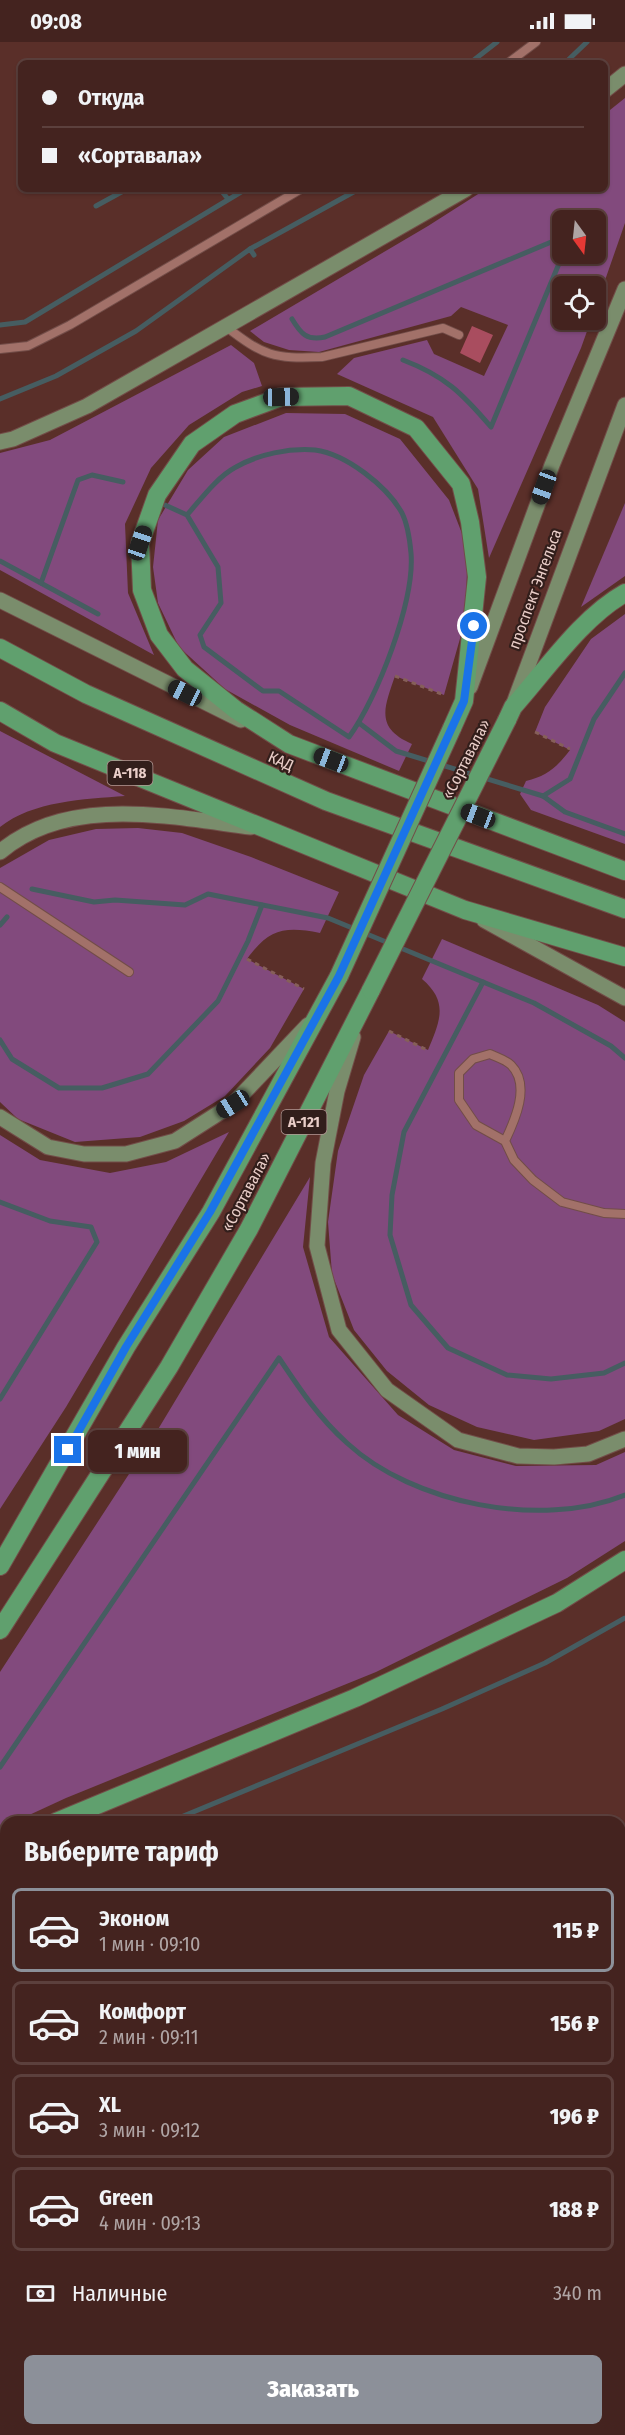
<!DOCTYPE html>
<html lang="ru">
<head>
<meta charset="utf-8">
<style>
  body { margin:0; font-family:"Fira Sans Condensed",sans-serif; background:#4b2b28; color:#f1f3f6; height:100vh; display:flex; flex-direction:column; font-size:22px; white-space:nowrap }
  * { box-sizing:border-box; margin:0 }
  p { font-size:20px; color:#afa4a4 }
  .icon { flex:none; width:33px; height:33px; fill:none; stroke:currentColor; stroke-width:2; stroke-linecap:round; stroke-linejoin:round }
  .map { position:relative; flex:1; overflow:hidden }
  .details { position:absolute; left:0px; top:1774px; width:626px; height:620px; display:flex; flex-direction:column; background:#44231f; border-radius:18px 18px 0 0; box-shadow:0 2px 4px #0004,0 0 0 2px #5c403d }
  .details>* { flex:none }
  .hud { position:absolute; left:18px; top:18px; width:590px; height:132px; border-radius:9px; box-shadow:0 2px 4px #0004,0 0 0 2px #5c403d; display:grid; align-content:center; height:132px; padding:0 24px; background:#44231f }
  .needle { width:39px; rotate:165deg }
  .tools { position:absolute; left:552px; top:168px; display:grid; gap:12px }
  .tools a { display:grid; place-items:center; width:54px; height:54px; border-radius:9px; background:#44231f; box-shadow:0 2px 4px #0004,0 0 0 2px #5c403d; font-size:30px }
  .end { position:absolute; width:27px; height:27px; margin:-14px; border:8px solid #1a73e8; background:#fff; box-shadow:0 0 0 3px #fff }
  .from { border-radius:50% }
  .bubble { position:absolute; height:42px; border-radius:9px; background:#44231f; box-shadow:0 2px 4px #0004,0 0 0 2px #5c403d; font-size:20px; font-weight:800; line-height:42px; text-align:center }
  .car { position:absolute; width:18px; height:36px; margin:-18px -9px; border-radius:8px; box-shadow:0 0 4px 2px #0007; background:linear-gradient(#222 24%,#8ab4d8 0 40%,#222 0 76%,#8ab4d8 0 86%,#222 0) }
  .hud b { display:flex; align-items:center; gap:21px; height:57px; font-size:22px }
  .hud b+b { border-top:2px solid #5c403d }
  .hud i { width:15px; height:15px; background:#f1f3f6 }
  ul { padding:0; list-style:none }
  li { display:flex; align-items:center; gap:18px; height:84px; margin:0 12px 9px; padding:0 12px; border:3px solid #5c403d; border-radius:9px }
  li div { flex:1 }
  li b { display:block; font-size:22px }
  li em { font-style:normal; font-weight:800 }
  li.selected { border-color:#8c9099 }
  li>.icon { width:54px; height:54px; stroke-width:1.5 }
  h2 { padding:0 24px; font-size:27px; line-height:72px }
  .pay { display:flex; align-items:center; gap:15px; height:66px; padding:0 24px; font-size:22px }
  .pay p { margin-inline-start:auto }
  .cta { display:flex; gap:12px; margin-top:auto; padding:12px 24px }
  .cta a { flex:1; height:69px; border-radius:9px; background:#8c9099; color:#fff; font-size:24px; font-weight:800; line-height:69px; text-align:center }
  .status { display:flex; justify-content:space-between; align-items:center; height:42px; padding:0 30px; background:#44231f; direction:ltr }
  .status svg { height:16px; fill:currentColor }
  .map>svg:first-child { display:block }
</style>
</head>
<body>
<div class="status"><b>09:08</b><svg viewBox="0 0 49 12"><path d="M0 12V9h3v3zM5 12V6h3v6zM10 12V3h3v9zM15 12V0h3v12zM26 1h20v11H26zM47 4h2v5h-2z"/></svg></div>
<div class="map">
<svg width="625" height="2393" viewBox="0 0 625 2393">
  <rect width="100%" height="100%" fill="#5a2f29"/>
  <!-- green -->
  <g fill="#824a7d" fill-rule="evenodd">
    <path d="M625 56V181L596 264V244H562V278H591L581 306 489 516 478 447 433 375 337 332 354 316 427 298 434 312 484 334 508 283 461 265 451 274 319 310 289 308 264 300 250 289 428 184 486 147H604L605 72ZM562 178H596V212H562Z"/>
    <polygon points="231,303 254,321 262,344 242,350 189,383 151,426 125,482 128,551 154,613 0,528 0,411 50,398"/>
    <path d="M286 371 345 372 400 397 449 458 468 507 465 579 444 653 395 634C384 666 375 686 412 702L399 729 290 683 225 647 179 605 158 561 153 525 158 478 188 428 224 395Z"/>
    <polygon points="625,461 625,534 581,565"/>
    <path d="M625 572V802L531 768 520 752 526 739C547 734 557 725 570 708L535 690 545 665 591 597Z"/>
    <path d="M0 689 125 754C84 757 33 759 0 785Z"/>
    <path d="M138 786 182 791 251 815 339 850 320 891C284 884 269 887 247 917L304 947 270 1006 225 1054 184 1079 140 1095 75 1100 18 1077 0 1060V826L49 798 96 787Z"/>
    <path d="M442 897 598 963 625 980V1377L599 1389 534 1398 477 1385 429 1363 387 1329 354 1288 332 1232 328 1180 338 1109 364 1033 389 989 428 1008C440 979 449 960 422 937Z"/>
    <polygon points="229,1090 66,1365 0,1467 0,1093 40,1118 110,1131 166,1120"/>
    <polygon points="310,1135 303,1205 329,1295 398,1373 454,1408 516,1424 596,1423 625,1410 625,1499 567,1536 376,1630 66,1756 14,1780 6,1780 6,1784 0,1787 0,1630 157,1389"/>
  </g>
  <g fill="none" stroke-linecap="round" stroke-linejoin="round">
    <!-- stream -->
    <g stroke="#465d61" stroke-width="5">
      <polyline points="470,21 497,0"/>
      <polyline points="565,21 587,0"/>
      <polyline points="220,147 228,157"/>
      <polyline points="96,164 127,147"/>
      <polyline points="250,207 359,147"/>
      <path d="M292 277C301 292 307 299 325 295L556 198 562 197"/>
      <polyline points="0,283 25,280 246,147"/>
      <path d="M403 318C445 334 462 351 491 385L563 212"/>
      <polyline points="0,357 56,334 136,289 250,207 254,213"/>
      <path d="M165 463 187 473C201 457 217 435 236 425 259 412 289 406 315 408 346 412 387 444 402 471 407 481 410 500 411 511 415 559 377 657 349 695L279 649H263L204 605 200 593 221 561 218 525 187 473"/>
      <polyline points="0,519 98,572"/>
      <polyline points="41,541 78,438 92,433 123,440"/>
      <polyline points="359,681 396,709 543,754 565,770 625,792"/>
      <polyline points="543,754 570,737 594,677 625,631"/>
      <polyline points="32,847 94,860 115,858 185,863 208,852 328,876 534,961 611,1004 625,1016"/>
      <polyline points="0,883 7,875"/>
      <polyline points="483,940 404,1090 392,1153 390,1193 411,1263 448,1306 507,1333 551,1337 604,1331 625,1321"/>
      <polyline points="0,998 12,1017 59,1046 102,1046 148,1032 218,959 248,899 262,863"/>
      <polyline points="0,1160 50,1179 91,1185 97,1200 0,1357"/>
      <path d="M0 1725 279 1316C299 1346 319 1376 347 1401 413 1462 541 1487 625 1453"/>
      <polyline points="169,1780 442,1667 545,1621 625,1576"/>
      <polyline points="0,1861 6,1857"/>
    </g>
  </g>
  <!-- building -->
  <polygon fill="#a94d5f" points="472,284 493,293 480,321 460,311"/>
  <g fill="none" stroke-linecap="round" stroke-linejoin="round">
    <defs>
      <g id="lane">
        <polyline points="508,21 536,0"/>
        <path d="M225 284C264 314 273 317 322 315L443 286 459 293"/>
        <polyline points="0,307 28,304 70,283 301,147"/>
        <polyline points="0,845 129,930"/>
        <path d="M505 1099C515 1078 531 1043 511 1023 506 1018 496 1015 490 1012L473 1017 459 1031V1058L476 1083 505 1099 514 1118 533 1138 562 1160 604 1171 625 1172"/>
        <polyline points="620,2195 625,2194"/>
      </g>
      <g id="street">
        <polyline points="620,2152 625,2154"/>
        <polyline points="9,2393 14,2388"/>
      </g>
      <g id="primary">
        <polyline points="604,49 625,32"/>
        <polyline points="0,400 13,397 87,364 466,147"/>
        <polyline points="0,558 241,678"/>
        <polyline points="470,645 552,423 625,247"/>
        <polyline points="514,661 625,363"/>
        <path d="M0 810C68 752 171 775 251 785"/>
        <polyline points="484,878 625,956"/>
        <polyline points="353,995 337,1049 323,1121 317,1204 339,1288 387,1348 458,1398 518,1414 554,1415 588,1412 625,1397"/>
        <polyline points="0,1075 48,1105 84,1112 126,1112 175,1099 233,1062 308,983"/>
      </g>
      <g id="highway">
        <polyline points="0,606 86,652 326,759 625,867"/>
        <polyline points="0,669 55,701 465,868 625,915"/>
        <path d="M507 678 513 665C546 628 582 575 625 551"/>
        <polyline points="452,686 464,659 477,535 470,480 461,442 416,386 349,354 281,355 235,372 192,402 157,453 140,501 142,548 159,593 185,627 236,668 289,702 625,829"/>
        <polyline points="0,1524 126,1305 211,1170 339,934"/>
        <polyline points="0,1588 169,1325 249,1187 371,948"/>
        <polyline points="56,1780 355,1656 557,1561 625,1518"/>
        <polyline points="0,1809 6,1806"/>
      </g>
    </defs>
    <!-- lane casing -->
    <use href="#lane" stroke="#724d48" stroke-width="10"/>
    <!-- street casing -->
    <use href="#street" stroke="#724d48" stroke-width="17"/>
    <!-- primary casing -->
    <use href="#primary" stroke="#724d48" stroke-width="17"/>
    <!-- highway casing -->
    <use href="#highway" stroke="#724d48" stroke-width="20"/>
    <!-- path -->
    <g stroke="#865f59" stroke-width="3" stroke-dasharray="4.5 4.5" stroke-linecap="butt">
      <polyline points="395,634 444,653"/>
      <polyline points="535,690 570,707"/>
      <polyline points="247,917 304,947"/>
      <polyline points="389,989 427,1008"/>
    </g>
    <!-- lane -->
    <use href="#lane" stroke="#a27169" stroke-width="8"/>
    <!-- street -->
    <use href="#street" stroke="#a27169" stroke-width="15"/>
    <!-- primary -->
    <use href="#primary" stroke="#7a8d6c" stroke-width="15"/>
    <!-- highway -->
    <use href="#highway" stroke="#60a06e" stroke-width="18"/>
    <defs>
      <g id="highway-bridge">
        <polyline points="339,934 452,686"/>
        <polyline points="371,948 507,678"/>
      </g>
    </defs>
    <!-- highway-bridge casing -->
    <use href="#highway-bridge" stroke="#724d48" stroke-width="20" stroke-linecap="butt"/>
    <!-- highway-bridge -->
    <use href="#highway-bridge" stroke="#60a06e" stroke-width="18"/>
  </g>
  <g fill="none" stroke-linecap="round" stroke-linejoin="round">
    <!-- route -->
    <polyline stroke="#1a73e8" stroke-width="8" points="68,1408 126,1305 210,1170 339,934 464,659 474,584"/>
  </g>
  <g text-anchor="middle" dominant-baseline="central" stroke-width="4.5" stroke-linejoin="round" paint-order="stroke">
    <!-- shield labels -->
    <g fill="#321e1b" stroke="#b39995" stroke-width="1.5">
      <rect x="107.5" y="719" width="45" height="24" rx="4.5"/>
      <rect x="281.5" y="1068" width="45" height="24" rx="4.5"/>
    </g>
    <g font-size="15" font-weight="bold" fill="#eacec9">
      <text x="130" y="731">А-118</text>
      <text x="304" y="1080">А-121</text>
    </g>
    <!-- street labels -->
    <g font-size="16" fill="#eacec9" stroke="#321e1b">
      <text transform="translate(535 547) rotate(-70)">проспект Энгельса</text>
      <text transform="translate(466 717) rotate(-63)">«Сортавала»</text>
      <text transform="translate(281 719) rotate(24)">КАД</text>
      <text transform="translate(246 1150) rotate(-62)">«Сортавала»</text>
    </g>
  </g>
</svg>
<div class="tools">
<a><svg class="needle" viewBox="-14 -14 28 28"><path d="M0-13l5 13h-10z" fill="#e53935"/><path d="M0 13l5-13h-10z" fill="#afa4a4"/></svg></a>
<a><svg class="icon" aria-label="locate" viewBox="0 0 24 24"><circle cx="12" cy="12" r="6"/><path d="M12 2v4M12 18v4M2 12h4M18 12h4"/></svg></a>
</div>
<i class="end from" style="left:474px;top:584px"></i>
<i class="end" style="left:68px;top:1408px"></i>
<div class="bubble" style="left:88px;top:1388px;width:99px">1 мин</div>
<i class="car" style="left:281px;top:355px;rotate:89deg"></i>
<i class="car" style="left:544px;top:445px;rotate:200deg"></i>
<i class="car" style="left:140px;top:501px;rotate:19deg"></i>
<i class="car" style="left:185px;top:651px;rotate:296deg"></i>
<i class="car" style="left:331px;top:718px;rotate:291deg"></i>
<i class="car" style="left:478px;top:774px;rotate:291deg"></i>
<i class="car" style="left:233px;top:1062px;rotate:238deg"></i>
<div class="hud">
<b><i class="from"></i>Откуда</b>
<b><i></i>«Сортавала»</b>
</div>
<section class="details">
<h2>Выберите тариф</h2>
<ul>
<li class="selected"><svg class="icon" aria-label="car" viewBox="0 0 24 24"><path d="M5 17H2v-5l4-1 3-4h7l3 4 3 1v5h-3M9 17h6M6 11h13"/><circle cx="7" cy="17" r="2"/><circle cx="17" cy="17" r="2"/></svg><div><b>Эконом</b><p>1 мин · 09:10</p></div><em>115 ₽</em></li>
<li><svg class="icon" aria-label="car" viewBox="0 0 24 24"><path d="M5 17H2v-5l4-1 3-4h7l3 4 3 1v5h-3M9 17h6M6 11h13"/><circle cx="7" cy="17" r="2"/><circle cx="17" cy="17" r="2"/></svg><div><b>Комфорт</b><p>2 мин · 09:11</p></div><em>156 ₽</em></li>
<li><svg class="icon" aria-label="car" viewBox="0 0 24 24"><path d="M5 17H2v-5l4-1 3-4h7l3 4 3 1v5h-3M9 17h6M6 11h13"/><circle cx="7" cy="17" r="2"/><circle cx="17" cy="17" r="2"/></svg><div><b>XL</b><p>3 мин · 09:12</p></div><em>196 ₽</em></li>
<li><svg class="icon" aria-label="car" viewBox="0 0 24 24"><path d="M5 17H2v-5l4-1 3-4h7l3 4 3 1v5h-3M9 17h6M6 11h13"/><circle cx="7" cy="17" r="2"/><circle cx="17" cy="17" r="2"/></svg><div><b>Green</b><p>4 мин · 09:13</p></div><em>188 ₽</em></li>
</ul>
<div class="pay"><svg class="icon" aria-label="cash" viewBox="0 0 24 24"><path d="M3 7h18v10H3z"/><circle cx="12" cy="12" r="2"/></svg>Наличные<p>340 m</p></div>
<div class="cta"><a>Заказать</a></div>
</section>
</div>
</body>
</html>
